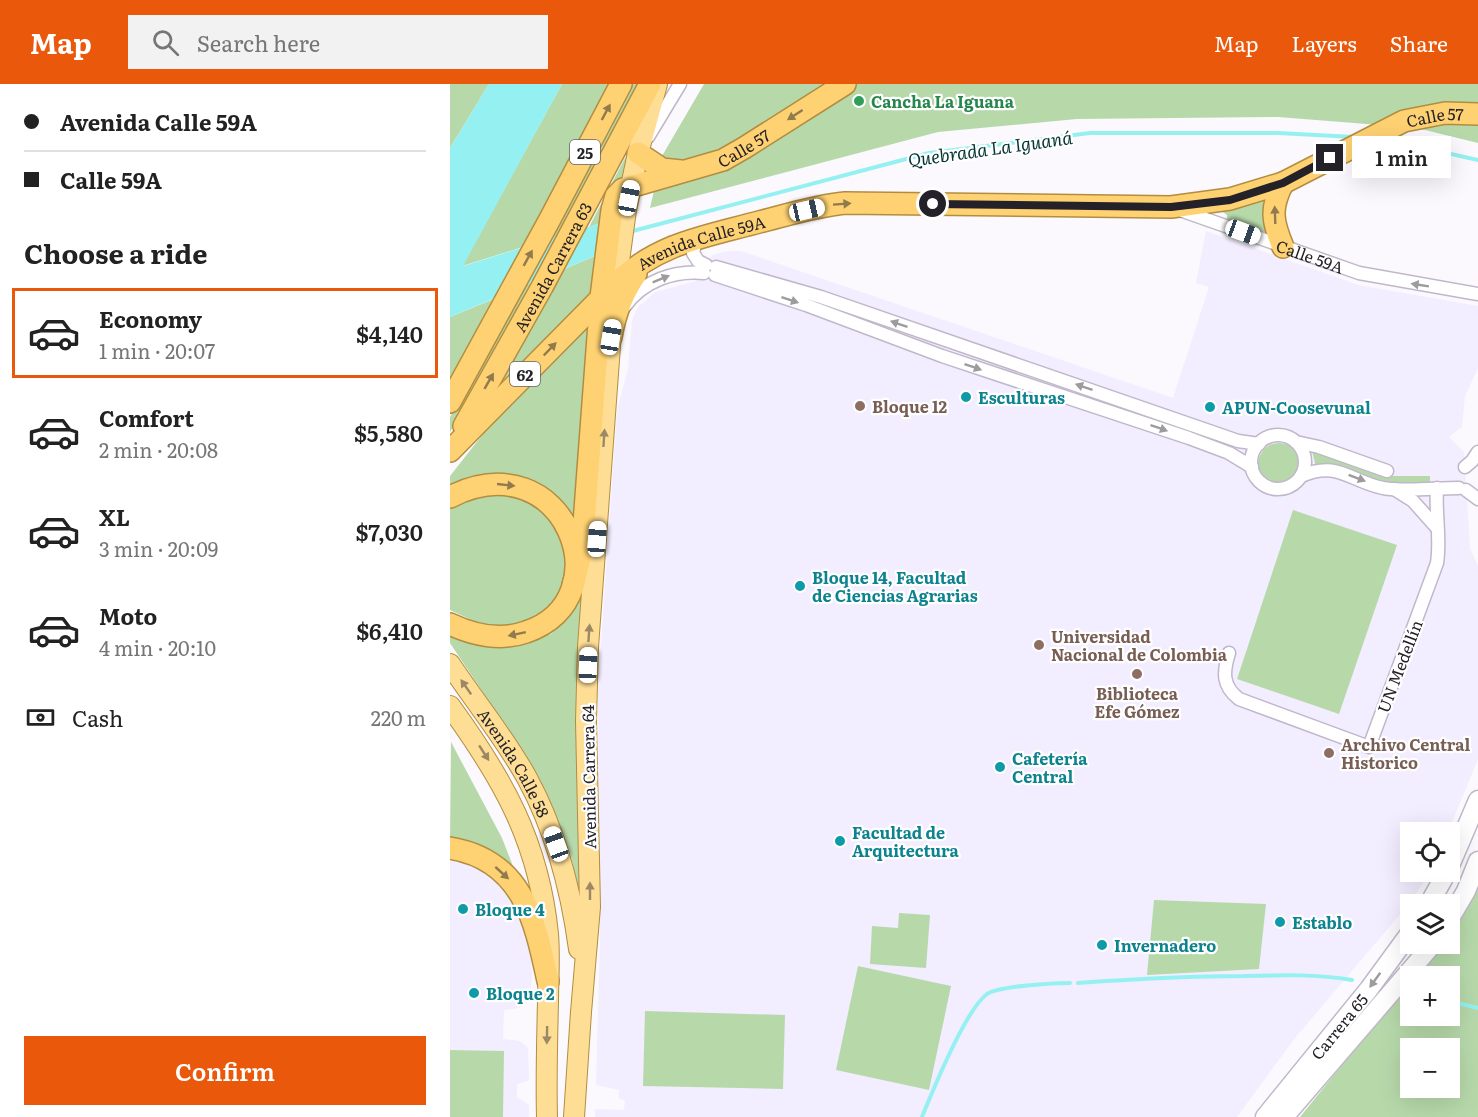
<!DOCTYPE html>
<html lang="en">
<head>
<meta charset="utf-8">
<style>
  body { margin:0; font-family:Literata,serif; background:#f2f2f2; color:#222; height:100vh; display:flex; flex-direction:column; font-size:22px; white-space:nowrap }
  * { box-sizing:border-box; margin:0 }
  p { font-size:20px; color:#767676 }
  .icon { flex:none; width:33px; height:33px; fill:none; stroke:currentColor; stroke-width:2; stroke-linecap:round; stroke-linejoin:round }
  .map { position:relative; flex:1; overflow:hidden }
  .side { display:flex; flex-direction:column; background:#fff; width:450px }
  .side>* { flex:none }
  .banner { display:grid; align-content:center; height:132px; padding:0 24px; background:#fff }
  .buttons { position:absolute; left:950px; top:738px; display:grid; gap:12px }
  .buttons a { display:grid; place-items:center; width:60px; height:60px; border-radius:0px; background:#fff; box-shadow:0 6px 24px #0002; font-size:30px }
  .end { position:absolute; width:27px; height:27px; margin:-14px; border:8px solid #242128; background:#fff; box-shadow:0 0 0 3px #fff }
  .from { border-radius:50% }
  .bubble { position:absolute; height:42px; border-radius:0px; background:#fff; box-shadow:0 6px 24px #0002; font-size:20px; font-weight:600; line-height:42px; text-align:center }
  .car { position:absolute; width:18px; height:36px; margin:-18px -9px; border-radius:8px; box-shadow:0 0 4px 2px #0007; background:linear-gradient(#fff 24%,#345 0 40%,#fff 0 76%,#345 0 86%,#fff 0) }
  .banner b { display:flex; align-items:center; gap:21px; height:57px; font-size:22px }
  .banner b+b { border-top:2px solid #e0e0e0 }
  .banner i { width:15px; height:15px; background:#222 }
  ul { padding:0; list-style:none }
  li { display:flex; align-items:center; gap:18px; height:90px; margin:0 12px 9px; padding:0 12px; border:3px solid transparent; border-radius:0px }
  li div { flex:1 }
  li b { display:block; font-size:22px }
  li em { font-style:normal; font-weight:600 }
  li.on { border-color:#ea580c }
  li>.icon { width:54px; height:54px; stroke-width:1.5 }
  h2 { padding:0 24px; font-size:27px; line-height:72px }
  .pay { display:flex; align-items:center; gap:15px; height:66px; padding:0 24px; font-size:22px }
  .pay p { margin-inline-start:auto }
  .cta { display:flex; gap:12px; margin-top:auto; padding:12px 24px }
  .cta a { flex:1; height:69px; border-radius:0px; background:#ea580c; color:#fff; font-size:24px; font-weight:600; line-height:69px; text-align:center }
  header { display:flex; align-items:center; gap:36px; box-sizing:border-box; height:84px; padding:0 30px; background:#ea580c; color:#fff }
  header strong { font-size:28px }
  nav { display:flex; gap:33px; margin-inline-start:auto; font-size:21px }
  .search { width:420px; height:54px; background:#f2f2f2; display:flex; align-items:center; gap:15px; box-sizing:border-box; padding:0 21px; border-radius:0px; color:#767676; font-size:22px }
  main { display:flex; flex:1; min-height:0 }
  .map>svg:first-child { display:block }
</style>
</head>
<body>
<header>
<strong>Map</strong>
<div class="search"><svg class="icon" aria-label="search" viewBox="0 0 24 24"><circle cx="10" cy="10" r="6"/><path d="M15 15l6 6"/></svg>Search here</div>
<nav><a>Map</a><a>Layers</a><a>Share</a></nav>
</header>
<main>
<section class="side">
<div class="banner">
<b><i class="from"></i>Avenida Calle 59A</b>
<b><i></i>Calle 59A</b>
</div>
<h2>Choose a ride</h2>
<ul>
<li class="on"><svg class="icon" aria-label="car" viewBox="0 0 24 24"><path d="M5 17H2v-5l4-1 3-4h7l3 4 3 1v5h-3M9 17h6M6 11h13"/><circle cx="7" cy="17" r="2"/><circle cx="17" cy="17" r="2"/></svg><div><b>Economy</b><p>1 min · 20:07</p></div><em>$4,140</em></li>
<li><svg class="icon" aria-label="car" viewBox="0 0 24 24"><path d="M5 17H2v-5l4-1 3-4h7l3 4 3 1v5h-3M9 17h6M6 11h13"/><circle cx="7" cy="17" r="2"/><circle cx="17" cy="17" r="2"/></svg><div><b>Comfort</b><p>2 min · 20:08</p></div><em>$5,580</em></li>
<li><svg class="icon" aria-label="car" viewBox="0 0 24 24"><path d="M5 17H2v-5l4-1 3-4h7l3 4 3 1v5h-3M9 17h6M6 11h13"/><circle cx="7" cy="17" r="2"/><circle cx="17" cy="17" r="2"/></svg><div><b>XL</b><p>3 min · 20:09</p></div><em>$7,030</em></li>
<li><svg class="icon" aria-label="car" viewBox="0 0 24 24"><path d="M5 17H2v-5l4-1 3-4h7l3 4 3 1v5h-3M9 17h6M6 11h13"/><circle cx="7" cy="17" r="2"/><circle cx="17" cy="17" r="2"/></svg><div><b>Moto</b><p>4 min · 20:10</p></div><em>$6,410</em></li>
</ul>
<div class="pay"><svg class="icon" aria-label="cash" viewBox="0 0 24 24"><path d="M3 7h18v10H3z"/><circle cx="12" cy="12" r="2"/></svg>Cash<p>220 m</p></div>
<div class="cta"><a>Confirm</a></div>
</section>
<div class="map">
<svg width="1028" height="1033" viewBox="0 0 1028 1033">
  <rect width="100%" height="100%" fill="#fbf9fd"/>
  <!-- education -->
  <g fill="#f2edff">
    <polygon points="756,147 908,201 1028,222 1028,284 1015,312 1012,343 999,353 1014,368 1020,464 1028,482 1028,675 998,748 960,748 960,788 981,788 958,821 845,954 787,1033 145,1033 145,1025 174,1026 175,1016 169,1015 169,1006 146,1001 150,857 148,604 167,327 178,285 182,237 187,224 205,208 253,195 257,177 263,171 278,167 291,167 723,314 759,203 746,199"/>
    <polygon points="0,777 16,780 28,785 46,796 58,808 66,822 80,863 82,890 80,913 78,918 69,924 54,926 53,955 70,957 78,964 79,996 67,1000 67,1013 79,1021 79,1033 0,1033"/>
  </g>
  <!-- green -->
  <g fill="#b7d9aa" fill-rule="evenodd">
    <polygon points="0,0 39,0 0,64"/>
    <polygon points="112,0 161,0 73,163 12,182"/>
    <polygon points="178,0 189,0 110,152 100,155"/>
    <polygon points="254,0 1028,0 1028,59 967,44 828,33 627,35 488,48 200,124 212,72"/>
    <polygon points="186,53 177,98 151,139 139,143"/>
    <polygon points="818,115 822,152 777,138 777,131 770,126 803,120"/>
    <polygon points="147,171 141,213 35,323 112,186"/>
    <polygon points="83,198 0,348 0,333 73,202"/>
    <polygon points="46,214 0,299 0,233"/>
    <polygon points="141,235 126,445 114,423 104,412 0,406 0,392 48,331"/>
    <circle cx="829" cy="380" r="21"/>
    <polygon points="862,367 935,392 980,392 980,401 933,401 880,380 866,383"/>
    <polygon points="41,406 71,412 94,424 113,449 120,475 109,519 62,544 26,538 0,526 0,418"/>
    <polygon points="843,426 947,461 889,630 787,595"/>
    <polygon points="140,468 134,832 121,772 103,724 87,690 0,559 0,547 77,558 101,550 125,522"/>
    <polygon points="1,658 52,754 70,800 0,759"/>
    <path d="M1028 793V1033H850L960 897V932H999V892H963L987 860H999V843ZM960 964H999V1004H960Z"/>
    <polygon points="704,816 816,820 809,885 697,891"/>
    <polygon points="449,829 480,831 476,884 420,880 422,842 448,844"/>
    <polygon points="408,882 501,902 479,1006 386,986"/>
    <polygon points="195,927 335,931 333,1005 193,1002"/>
    <polygon points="0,966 54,967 53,1033 0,1033"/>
  </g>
  <!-- water -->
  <polygon fill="#95f1f1" points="39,0 112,0 13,182 151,139 147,171 0,233 0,64"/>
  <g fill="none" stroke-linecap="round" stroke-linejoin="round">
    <!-- stream -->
    <g stroke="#95f1f1" stroke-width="4">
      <polyline points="935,55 1028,76"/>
      <polyline points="179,148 479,69 640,49 828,49 904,53"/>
      <path d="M628 899C684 895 740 892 795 892 830 891 867 890 902 896"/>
      <polyline points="999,917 1028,924"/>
      <path d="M472 1033C483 1006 515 926 537 910 549 902 604 899 620 899"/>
    </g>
    <defs>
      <g id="minor">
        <polyline points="198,53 230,0"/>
        <path id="s1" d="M730 126 909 189 1028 210"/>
        <polyline points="250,155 245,160 243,169 248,177 256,181"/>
        <polyline points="266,183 371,213 765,349 788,357 809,360"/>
        <polyline points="265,191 356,221 492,272 739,354 779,369 802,383"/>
        <path d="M175 222C193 197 224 186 254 189"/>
        <circle cx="828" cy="378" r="27"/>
        <polyline points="846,358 869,363 937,387"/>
        <polyline points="1015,383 1022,377 1028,368"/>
        <path d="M851 392C888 376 899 397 933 404 955 408 985 404 1009 404"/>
        <polyline points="944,405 963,417 987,444"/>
        <polyline points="1016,406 1028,415"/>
        <path d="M779 569C773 588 772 602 789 615L919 663 987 479C991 454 985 429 987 404"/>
      </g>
      <g id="secondary">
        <polyline points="999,784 1028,716"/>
        <polyline points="979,820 997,788"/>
        <polyline points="999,836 1016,807 1028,777"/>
        <path id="s2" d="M815 1033 919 905 960 849"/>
        <polyline points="834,1033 983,860"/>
      </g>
      <g id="primary">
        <path id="s3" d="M0 580C25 618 55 654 77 694 106 747 121 806 129 865"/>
        <path d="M0 622C53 695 89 758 98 850 100 873 98 896 98 918 97 957 96 995 97 1033"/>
        <polyline points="124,1033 131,928 140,823 136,637 138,563 163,221 176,126 188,69 207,0"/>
      </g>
      <g id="trunk">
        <polyline points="188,69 212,85 231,87"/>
        <path d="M833 99C820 124 822 137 833 163"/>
        <path d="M161 253C165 229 172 210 186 190"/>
        <polyline points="0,318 100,135 171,0"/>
        <path id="s4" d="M14 342 92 203 200 0"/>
        <path id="s5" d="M0 367 166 199C210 159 253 153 309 138 337 131 365 122 395 119L721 123 780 115 833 99 954 37 995 29 1028 30"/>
        <path d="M0 413C115 355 175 515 76 548 51 557 23 551 0 540"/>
        <path id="s6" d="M123 502 132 466 151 213 162 126 166 112 173 105 273 76 294 64 395 0"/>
        <path d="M0 764C73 776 85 837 98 897"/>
      </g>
    </defs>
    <!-- minor casing -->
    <use href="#minor" stroke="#c0b8ca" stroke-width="15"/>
    <!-- secondary casing -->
    <use href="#secondary" stroke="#c0b8ca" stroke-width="21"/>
    <!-- primary casing -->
    <use href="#primary" stroke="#b28d41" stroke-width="22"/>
    <!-- trunk casing -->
    <use href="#trunk" stroke="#b28d41" stroke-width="24"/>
    <!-- minor -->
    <use href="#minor" stroke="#fff" stroke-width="12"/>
    <!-- secondary -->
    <use href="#secondary" stroke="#fff" stroke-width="18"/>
    <!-- primary -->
    <use href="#primary" stroke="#fedd95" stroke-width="20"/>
    <!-- trunk -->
    <use href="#trunk" stroke="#fed272" stroke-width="21"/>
  </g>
  <!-- one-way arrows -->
  <defs><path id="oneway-solid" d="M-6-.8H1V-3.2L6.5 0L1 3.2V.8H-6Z" transform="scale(1.5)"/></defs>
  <g fill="#917a4d">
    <use href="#oneway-solid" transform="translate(156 28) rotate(-62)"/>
    <use href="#oneway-solid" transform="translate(345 31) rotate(147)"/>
    <use href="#oneway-solid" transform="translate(392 120) rotate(-4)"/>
    <use href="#oneway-solid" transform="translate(825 131) rotate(-92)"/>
    <use href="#oneway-solid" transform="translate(78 174) rotate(-61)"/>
    <use href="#oneway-solid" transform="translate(100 265) rotate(-46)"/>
    <use href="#oneway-solid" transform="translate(39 297) rotate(-60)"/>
    <use href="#oneway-solid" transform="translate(56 401) rotate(6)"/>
    <use href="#oneway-solid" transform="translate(67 550) rotate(168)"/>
    <use href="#oneway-solid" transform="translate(52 789) rotate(42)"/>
  </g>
  <g fill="#9c9b9e">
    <use href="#oneway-solid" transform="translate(211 195) rotate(-22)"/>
    <use href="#oneway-solid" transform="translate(970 201) rotate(-171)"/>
    <use href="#oneway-solid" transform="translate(340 216) rotate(18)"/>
    <use href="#oneway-solid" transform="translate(449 240) rotate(-161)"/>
    <use href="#oneway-solid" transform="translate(523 283) rotate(19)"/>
    <use href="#oneway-solid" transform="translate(634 303) rotate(-161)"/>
    <use href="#oneway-solid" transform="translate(709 344) rotate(19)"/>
    <use href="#oneway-solid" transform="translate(907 394) rotate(21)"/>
    <use href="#oneway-solid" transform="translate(925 896) rotate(126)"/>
  </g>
  <g fill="#9c8864">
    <use href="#oneway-solid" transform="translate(154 354) rotate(-86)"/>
    <use href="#oneway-solid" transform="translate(139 549) rotate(-86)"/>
    <use href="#oneway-solid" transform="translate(16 603) rotate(-125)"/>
    <use href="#oneway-solid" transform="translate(34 669) rotate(57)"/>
    <use href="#oneway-solid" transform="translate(140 807) rotate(-90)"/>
    <use href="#oneway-solid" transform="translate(97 951) rotate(91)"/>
  </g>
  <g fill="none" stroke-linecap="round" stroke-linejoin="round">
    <!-- route -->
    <polyline stroke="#242128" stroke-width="8" points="483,120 721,123 780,116 833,99 880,74"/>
  </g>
  <!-- markers -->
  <circle fill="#2e9e5b" stroke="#fff" stroke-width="2" cx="409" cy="17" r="6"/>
  <g fill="#0f9aa8" stroke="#fff" stroke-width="2">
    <circle cx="516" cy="313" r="6"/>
    <circle cx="760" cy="323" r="6"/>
    <circle cx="350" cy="502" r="6"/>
    <circle cx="550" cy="683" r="6"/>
    <circle cx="390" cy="757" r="6"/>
    <circle cx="13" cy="825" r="6"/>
    <circle cx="830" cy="838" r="6"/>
    <circle cx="652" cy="861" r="6"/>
    <circle cx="24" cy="909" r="6"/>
  </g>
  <g fill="#8d6e63" stroke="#fff" stroke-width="2">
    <circle cx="410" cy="322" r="6"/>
    <circle cx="589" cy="561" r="6"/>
    <circle cx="687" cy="590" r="6"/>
    <circle cx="879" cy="669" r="6"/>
  </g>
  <g text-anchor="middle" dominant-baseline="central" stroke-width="4.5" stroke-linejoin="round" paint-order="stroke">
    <!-- shield labels -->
    <g fill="#fff" stroke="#666468" stroke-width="1.5">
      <rect x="120" y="56" width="30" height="24" rx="4.5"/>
      <rect x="60" y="278" width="30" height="24" rx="4.5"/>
    </g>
    <g font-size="15" font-weight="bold" fill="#242128">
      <text x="135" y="68">25</text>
      <text x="75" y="290">62</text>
    </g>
    <!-- leisure labels -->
    <g font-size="16" font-weight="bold" fill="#27864d" stroke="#fff" text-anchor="start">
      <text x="421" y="17">Cancha La Iguana</text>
    </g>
    <!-- street labels -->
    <g font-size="16" fill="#242128" stroke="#fff">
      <text stroke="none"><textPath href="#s5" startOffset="1090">Calle 57</textPath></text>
      <text stroke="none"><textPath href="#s6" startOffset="531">Calle 57</textPath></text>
      <text stroke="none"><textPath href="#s5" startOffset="332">Avenida Calle 59A</textPath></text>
      <text stroke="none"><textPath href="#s1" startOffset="138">Calle 59A</textPath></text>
      <text stroke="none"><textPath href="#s4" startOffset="182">Avenida Carrera 63</textPath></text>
      <text transform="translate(949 582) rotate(-69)">UN Medellín</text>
      <text stroke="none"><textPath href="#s3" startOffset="118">Avenida Calle 58</textPath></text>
      <text transform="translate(138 693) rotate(-91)">Avenida Carrera 64</text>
      <text stroke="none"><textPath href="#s2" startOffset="117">Carrera 65</textPath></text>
    </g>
    <!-- culture labels -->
    <g font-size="16" font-weight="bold" fill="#0d838f" stroke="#fff" text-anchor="start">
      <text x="528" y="313">Esculturas</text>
      <text x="772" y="323">APUN-Coosevunal</text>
      <text x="362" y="493">Bloque 14, Facultad<tspan x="362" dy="18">de Ciencias Agrarias</tspan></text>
      <text x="562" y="674">Cafetería<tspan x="562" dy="18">Central</tspan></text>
      <text x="402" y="748">Facultad de<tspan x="402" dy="18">Arquitectura</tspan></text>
      <text x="25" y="825">Bloque 4</text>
      <text x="842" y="838">Establo</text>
      <text x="664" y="861">Invernadero</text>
      <text x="36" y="909">Bloque 2</text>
    </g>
    <!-- education labels -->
    <g font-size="16" font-weight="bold" fill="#785e54" stroke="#fff" text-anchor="start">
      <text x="422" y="322">Bloque 12</text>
      <text x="601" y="552">Universidad<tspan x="601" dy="18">Nacional de Colombia</tspan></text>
      <text x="687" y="609" text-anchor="middle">Biblioteca<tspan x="687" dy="18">Efe Gómez</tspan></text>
      <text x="891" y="660">Archivo Central<tspan x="891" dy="18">Historico</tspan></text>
    </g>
    <!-- water labels -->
    <g font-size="18" font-style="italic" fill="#063535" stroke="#fff">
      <text transform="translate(540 64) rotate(-8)">Quebrada La Iguaná</text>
    </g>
  </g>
</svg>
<div class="buttons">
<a><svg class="icon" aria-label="locate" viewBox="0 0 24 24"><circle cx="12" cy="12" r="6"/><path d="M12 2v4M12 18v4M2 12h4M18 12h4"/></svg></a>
<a><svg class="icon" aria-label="layers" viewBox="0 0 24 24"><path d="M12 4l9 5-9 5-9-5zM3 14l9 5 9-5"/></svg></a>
<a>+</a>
<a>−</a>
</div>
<i class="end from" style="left:483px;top:120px"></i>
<i class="end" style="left:880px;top:74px"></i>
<div class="bubble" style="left:902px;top:52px;width:99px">1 min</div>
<i class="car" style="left:179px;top:114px;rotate:11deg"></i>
<i class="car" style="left:357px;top:126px;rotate:77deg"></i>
<i class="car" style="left:793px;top:148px;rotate:110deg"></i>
<i class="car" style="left:161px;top:253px;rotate:9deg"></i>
<i class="car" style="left:147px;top:455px;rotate:4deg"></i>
<i class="car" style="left:138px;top:581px;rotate:2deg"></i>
<i class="car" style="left:106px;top:760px;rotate:340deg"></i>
</div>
</main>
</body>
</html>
